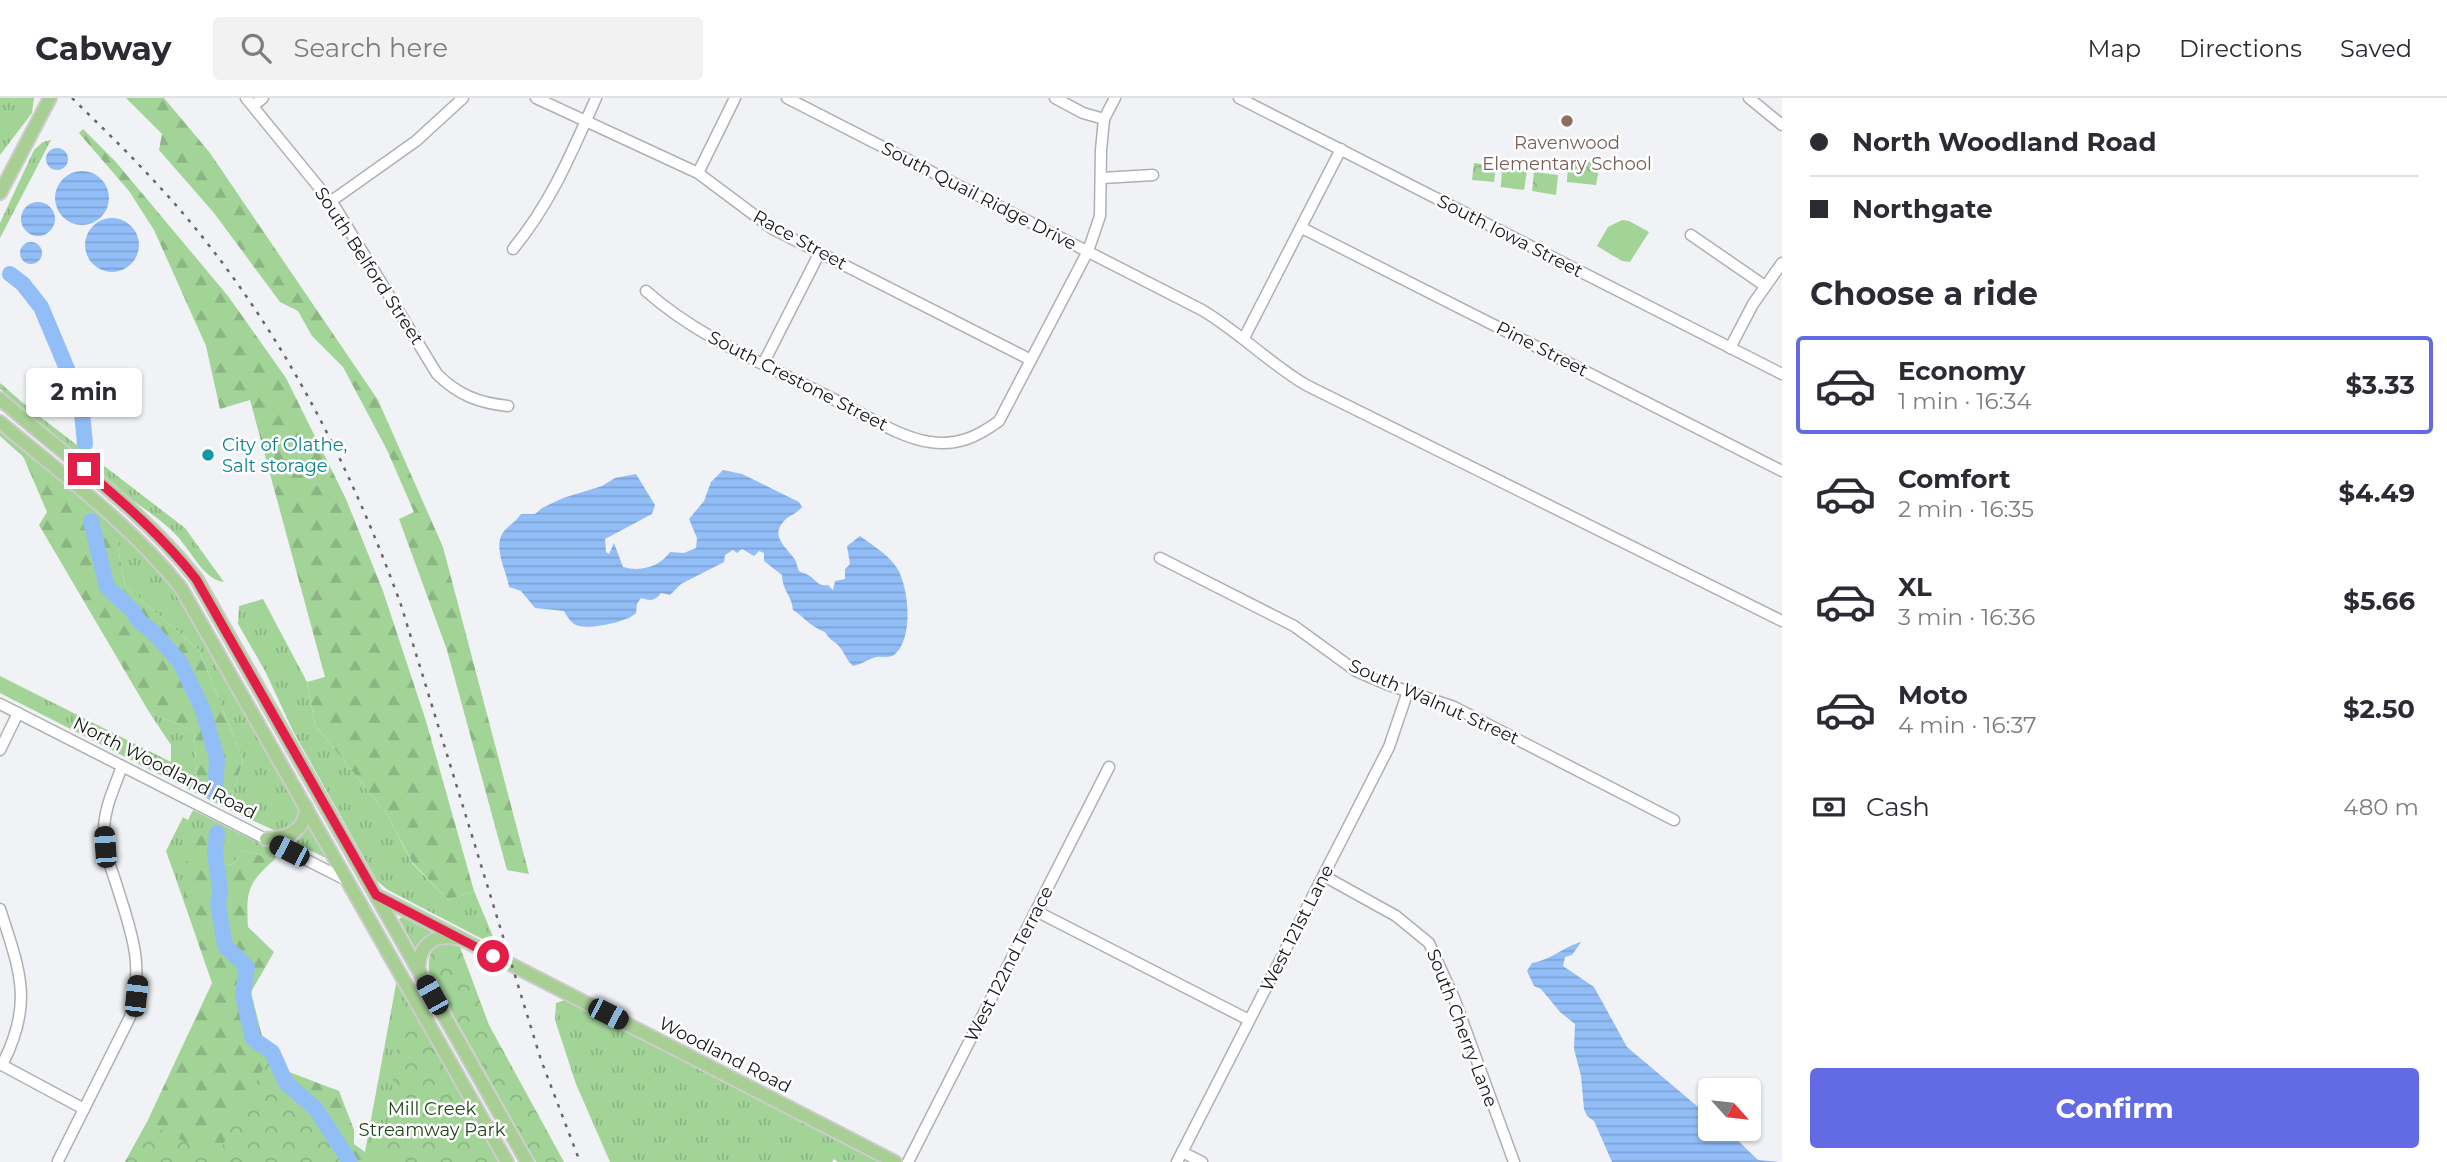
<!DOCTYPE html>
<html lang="en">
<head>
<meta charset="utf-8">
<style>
  body { margin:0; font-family:Montserrat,sans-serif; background:#f2f2f3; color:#2b2b33; height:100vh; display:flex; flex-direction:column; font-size:26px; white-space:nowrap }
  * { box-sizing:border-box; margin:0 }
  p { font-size:23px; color:#7c7c81 }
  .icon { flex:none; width:38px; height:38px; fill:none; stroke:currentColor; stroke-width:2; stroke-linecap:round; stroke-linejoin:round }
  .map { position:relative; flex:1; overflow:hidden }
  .side { display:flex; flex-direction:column; background:#fff; width:665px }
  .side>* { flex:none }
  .banner { display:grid; align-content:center; height:154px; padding:0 28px; background:#fff }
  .needle { width:46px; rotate:117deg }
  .fabs { position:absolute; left:1698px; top:980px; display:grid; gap:14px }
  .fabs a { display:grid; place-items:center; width:63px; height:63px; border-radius:7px; background:#fff; box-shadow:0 2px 5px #0004; font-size:35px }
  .end { position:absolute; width:32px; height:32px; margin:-16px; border:9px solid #e11d48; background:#fff; box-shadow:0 0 0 4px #fff }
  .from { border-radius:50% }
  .bubble { position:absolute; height:49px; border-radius:7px; background:#fff; box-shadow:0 2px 5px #0004; font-size:23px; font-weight:700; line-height:49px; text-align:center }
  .car { position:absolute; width:21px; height:42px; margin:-21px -10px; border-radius:9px; box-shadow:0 0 5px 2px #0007; background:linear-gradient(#222 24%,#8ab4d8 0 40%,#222 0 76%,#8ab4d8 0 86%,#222 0) }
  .banner b { display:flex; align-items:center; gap:24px; height:66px; font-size:26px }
  .banner b+b { border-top:2px solid #e1e1e2 }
  .banner i { width:18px; height:18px; background:#2b2b33 }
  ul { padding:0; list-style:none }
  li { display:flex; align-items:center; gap:21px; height:98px; margin:0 14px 10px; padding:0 14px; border:4px solid transparent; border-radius:7px }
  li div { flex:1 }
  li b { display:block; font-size:26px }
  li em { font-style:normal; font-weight:700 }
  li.selected { border-color:#626be3 }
  li>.icon { width:63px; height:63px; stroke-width:1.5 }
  h2 { padding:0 28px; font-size:32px; line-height:84px }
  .pay { display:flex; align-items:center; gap:18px; height:77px; padding:0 28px; font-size:26px }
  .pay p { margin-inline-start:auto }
  .action { display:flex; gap:14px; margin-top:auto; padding:14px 28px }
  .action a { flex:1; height:80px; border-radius:7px; background:#626be3; color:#fff; font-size:28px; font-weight:700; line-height:80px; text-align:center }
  header { display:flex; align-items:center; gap:42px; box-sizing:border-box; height:98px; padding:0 35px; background:#fff; border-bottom:2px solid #e1e1e2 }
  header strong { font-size:33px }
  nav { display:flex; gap:38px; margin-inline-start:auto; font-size:24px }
  .search { width:490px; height:63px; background:#f2f2f3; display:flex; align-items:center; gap:18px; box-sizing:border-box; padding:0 24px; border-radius:7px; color:#7c7c81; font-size:26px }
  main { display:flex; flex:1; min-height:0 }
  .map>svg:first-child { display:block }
</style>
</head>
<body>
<header>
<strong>Cabway</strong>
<div class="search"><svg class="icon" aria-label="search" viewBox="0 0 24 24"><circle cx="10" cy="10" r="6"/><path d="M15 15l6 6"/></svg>Search here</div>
<nav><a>Map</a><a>Directions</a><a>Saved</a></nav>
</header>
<main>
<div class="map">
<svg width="1782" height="1064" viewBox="0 0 1782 1064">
  <defs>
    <pattern id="grass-tufts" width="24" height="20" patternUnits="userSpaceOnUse" patternTransform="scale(1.75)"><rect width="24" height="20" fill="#a2d498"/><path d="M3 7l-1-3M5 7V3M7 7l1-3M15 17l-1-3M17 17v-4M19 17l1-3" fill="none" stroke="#8bb582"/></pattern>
    <pattern id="forest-firs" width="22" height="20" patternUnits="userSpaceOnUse" patternTransform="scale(1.75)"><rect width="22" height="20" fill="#a2d498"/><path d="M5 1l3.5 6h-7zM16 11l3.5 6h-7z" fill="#8bb582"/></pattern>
    <pattern id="park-crowns" width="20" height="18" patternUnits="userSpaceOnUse" patternTransform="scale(1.75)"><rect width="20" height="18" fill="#a2d498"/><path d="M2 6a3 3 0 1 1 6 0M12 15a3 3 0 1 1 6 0" fill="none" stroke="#8bb582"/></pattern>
    <pattern id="water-rules" width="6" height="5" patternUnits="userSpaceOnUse" patternTransform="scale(1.75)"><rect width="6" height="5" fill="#92bef8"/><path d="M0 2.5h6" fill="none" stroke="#7da3d4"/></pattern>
  </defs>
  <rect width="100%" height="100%" fill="#f0f2f5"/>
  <!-- grass -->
  <g fill="url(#grass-tufts)">
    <polygon points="0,0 34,0 32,15 0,57"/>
    <polygon points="51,42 0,140 0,125 34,52 43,44"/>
    <path d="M0 285 30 311 185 430 224 484C203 482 190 450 175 436 160 420 142 410 124 396 82 363 41 327 0 291Z"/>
    <path d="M0 329 131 440 175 489 299 709C299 725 293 728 280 735L228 711 243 662 199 552 125 488 117 443 0 338Z"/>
    <polygon points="263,501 307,584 315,627 387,716 412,765 448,802 474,793 494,841 490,845 388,792 377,783 293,633 265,573 238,526 239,508"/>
    <polygon points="0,578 171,664 171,647 149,614 194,633 198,696 0,595"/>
    <polygon points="193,712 278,755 274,762 243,752 233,766 219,768 212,759 184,768 184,804 166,753 183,719 188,722"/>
    <polygon points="310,728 328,757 324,759 295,745"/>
    <polygon points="402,819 431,833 432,836 415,850 399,821"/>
    <polygon points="397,881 500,1064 365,1054"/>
    <polygon points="565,902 881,1064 838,1064 834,1061 832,1064 610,1064 576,986 555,922 556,905"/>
  </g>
  <!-- forest -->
  <g fill="url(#forest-firs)">
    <polygon points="126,0 164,0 210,55 378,302 443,449 529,776 507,772 447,552 399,421 414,414 387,352 343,269 312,238 298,213 280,204 214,115 159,52 162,36"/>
    <polygon points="83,31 115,63 228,198 286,280 346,401 383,493 426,623 474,793 448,802 412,764 387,716 315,627 307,584 325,579 250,302 220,311 206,248 154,132 129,93 79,35"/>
    <polygon points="23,358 117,443 125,488 199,552 243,662 228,711 198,696 194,633 149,614 39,427 47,414"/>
    <path d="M206 728 223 736 212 759 219 768 233 766 243 752 274 762C247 786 246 793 248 829L274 854 251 894 262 938 276 969 339 993 354 1032V1046L365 1054 378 1046 396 1064H125L147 1024 212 885 184 804V768Z"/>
  </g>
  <!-- park -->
  <g fill="url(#park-crowns)">
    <polygon points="1568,62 1600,65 1596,87 1567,84"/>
    <polygon points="1474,65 1496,68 1494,84 1472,82"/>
    <polygon points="1502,69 1527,73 1524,92 1501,89"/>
    <polygon points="1534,74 1558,77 1556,97 1532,93"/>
    <path d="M443 845 460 849 489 927 564 1064H536L429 874C428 859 429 852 443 845Z"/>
    <polygon points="406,886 507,1064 382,1064"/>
    <polygon points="272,954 286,985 316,1011 350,1064 125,1064 147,1024 216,1060"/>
  </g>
  <!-- pitch -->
  <polygon fill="#a2d498" points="1622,122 1629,123 1649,134 1630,164 1622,163 1597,148 1608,129"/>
  <!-- water -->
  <g fill="url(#water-rules)">
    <circle cx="57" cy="61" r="11"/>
    <circle cx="82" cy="100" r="27"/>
    <circle cx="38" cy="121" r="17"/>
    <circle cx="112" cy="147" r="27"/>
    <circle cx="31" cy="155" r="11"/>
    <path d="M723 372 742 376 799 404 802 409C797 416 789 417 784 423 769 439 788 450 795 462 797 465 797 469 799 473 802 475 805 475 808 477 816 481 817 489 828 487L833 492 835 483 845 481V471L850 466 847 448 860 438C872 447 889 457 897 470 909 489 914 542 894 557 887 561 880 557 873 560 866 563 861 566 853 568 846 562 844 553 838 547 832 542 829 541 825 534 811 529 805 520 793 512 791 495 783 495 782 477L764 463V455L759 453 754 458 742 451 737 455 733 452 725 457 724 464 681 486 670 497 661 495C655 503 651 503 641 500L637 506 636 515C626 525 587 532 576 527 570 524 567 518 564 513L535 510 521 493 509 489C507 474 491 447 505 432 511 426 516 423 521 416H535L542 410 563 400 602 388 615 380 636 376 655 407 652 416 605 441 606 454 609 456 614 445 623 469C641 474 659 469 670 454L684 455 696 450 697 440 689 421 704 403 711 384Z"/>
    <path d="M1581 844 1572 857 1565 859 1563 868 1594 889 1627 949 1710 1019V1031H1726L1758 1062 1779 1064H1612L1594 1023 1587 1018 1584 1011 1581 978 1574 951 1575 926 1560 914 1541 891 1534 888 1527 873 1532 865C1553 861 1561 850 1581 844Z"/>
  </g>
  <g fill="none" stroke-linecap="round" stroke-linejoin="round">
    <!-- river -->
    <g stroke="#92bef8" stroke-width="16">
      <polyline points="10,176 23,186 41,209 81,304 85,346"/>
      <polyline points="91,423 107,489 133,513 138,522 153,534 180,564 203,612 217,661 215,696"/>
      <polyline points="217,735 215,756 220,791 218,807 225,848 247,869 243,897 253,941 272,954 286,985 316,1011 350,1064"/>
    </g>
    <defs>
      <g id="minor">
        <path d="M246 0 335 109 437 276C458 297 479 305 508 308"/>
        <polyline points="536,0 698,75 773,131 1031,262"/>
        <path d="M787 0 1202 212C1239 234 1269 265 1306 287L1782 523"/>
        <polyline points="1055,0 1083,15 1104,21"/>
        <polyline points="1239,0 1782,276"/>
        <polyline points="1749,0 1782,27"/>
        <polyline points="254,7 263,0"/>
        <polyline points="698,75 735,0"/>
        <polyline points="1102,80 1153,77"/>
        <polyline points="330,104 416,43 463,0"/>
        <polyline points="1302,130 1782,373"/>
        <polyline points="1691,137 1765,188"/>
        <path d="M513 151C551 105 572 54 596 0"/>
        <path d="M646 193C701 242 772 269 837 303 864 316 900 340 930 344 958 348 977 339 999 323L1088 153 1100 118 1101 52 1104 21 1115 0"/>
        <polyline points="1244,240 1341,51"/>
        <polyline points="1730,250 1753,206 1782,165"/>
        <polyline points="763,266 820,154"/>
        <polyline points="1160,460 1294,528 1356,573 1386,586 1454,609 1674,722"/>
        <polyline points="0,606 348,783"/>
        <polyline points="0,652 18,615"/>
        <polyline points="1324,778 1396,818 1429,845 1454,900 1514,1064"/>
        <path d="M0 811C20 873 34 905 2 967"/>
        <polyline points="1036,813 1249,922"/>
        <polyline points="0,966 84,1011"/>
        <polyline points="1182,1054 1202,1064"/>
        <path d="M58 1063 130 919C145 864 131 834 115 782 109 765 103 748 104 730 105 707 115 689 122 668"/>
        <polyline points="908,1064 1109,669"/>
        <polyline points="1177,1064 1389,649 1408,593"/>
      </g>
      <g id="major">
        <polyline points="0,95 50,0"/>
        <path d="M0 301C67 359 141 411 196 480L527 1064"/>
        <path d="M0 324C63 377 130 426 181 490L507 1064"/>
        <path d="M266 741C287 740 306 733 306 709"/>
        <polyline points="376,797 895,1064"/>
        <path d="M419 873C417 850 433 835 455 840"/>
      </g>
    </defs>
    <!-- minor casing -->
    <use href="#minor" stroke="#aeb0b3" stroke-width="13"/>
    <!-- major casing -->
    <use href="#major" stroke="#ccc" stroke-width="16"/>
    <!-- minor -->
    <use href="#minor" stroke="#fff" stroke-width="10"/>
    <!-- major -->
    <use href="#major" stroke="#a7cf93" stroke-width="12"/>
    <!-- rail -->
    <path stroke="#666769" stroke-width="2.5" stroke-dasharray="3.5 7" stroke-linecap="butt" d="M72 0C115 42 158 84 196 131 287 243 352 372 401 507L541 962 580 1064"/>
  </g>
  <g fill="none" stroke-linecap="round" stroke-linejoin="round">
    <!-- route -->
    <path stroke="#e11d48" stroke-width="9" d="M84 371C125 406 163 439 196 481L376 797 493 858"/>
  </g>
  <!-- markers -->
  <circle fill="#8d6e63" stroke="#fff" stroke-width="2.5" cx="1567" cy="23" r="7"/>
  <circle fill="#0f9aa8" stroke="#fff" stroke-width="2.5" cx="208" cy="357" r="7"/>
  <g text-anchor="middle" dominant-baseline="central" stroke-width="5" stroke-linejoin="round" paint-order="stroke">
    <!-- education labels -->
    <g font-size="18" fill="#785e54" stroke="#fff">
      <text x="1567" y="45">Ravenwood<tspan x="1567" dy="21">Elementary School</tspan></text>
    </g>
    <!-- street labels -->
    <g font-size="18" fill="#171819" stroke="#fff">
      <text transform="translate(979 98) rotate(27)">South Quail Ridge Drive</text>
      <text transform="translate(1510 138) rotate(27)">South Iowa Street</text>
      <text transform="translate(800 142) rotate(29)">Race Street</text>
      <text transform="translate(369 168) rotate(57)">South Belford Street</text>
      <text transform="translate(1542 251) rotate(27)">Pine Street</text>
      <text transform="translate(798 283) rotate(27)">South Crestone Street</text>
      <text transform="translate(1434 604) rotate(24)">South Walnut Street</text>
      <text transform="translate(165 670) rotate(27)">North Woodland Road</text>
      <text transform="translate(1297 830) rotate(-63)">West 121st Lane</text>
      <text transform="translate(1009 866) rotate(-63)">West 122nd Terrace</text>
      <text transform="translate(1462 930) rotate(69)">South Cherry Lane</text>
      <text transform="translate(725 957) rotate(27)">Woodland Road</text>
    </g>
    <!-- culture labels -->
    <g font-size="18" fill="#0d838f" stroke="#fff" text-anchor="start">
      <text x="222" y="347">City of Olathe,<tspan x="222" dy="21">Salt storage</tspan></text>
    </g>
    <!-- park labels -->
    <g font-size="18" fill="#204817" stroke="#fff">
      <text x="432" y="1011">Mill Creek<tspan x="432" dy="21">Streamway Park</tspan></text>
    </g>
  </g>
</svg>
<div class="fabs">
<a><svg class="needle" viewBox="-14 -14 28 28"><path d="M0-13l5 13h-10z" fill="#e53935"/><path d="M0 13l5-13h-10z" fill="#7c7c81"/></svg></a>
</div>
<i class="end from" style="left:493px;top:858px"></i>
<i class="end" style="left:84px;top:371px"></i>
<div class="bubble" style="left:26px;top:270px;width:116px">2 min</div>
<i class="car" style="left:105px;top:749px;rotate:356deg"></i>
<i class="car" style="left:289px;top:753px;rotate:297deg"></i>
<i class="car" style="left:432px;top:897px;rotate:331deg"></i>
<i class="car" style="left:136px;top:898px;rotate:6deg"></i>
<i class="car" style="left:608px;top:916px;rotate:117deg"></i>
</div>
<section class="side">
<div class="banner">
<b><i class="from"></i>North Woodland Road</b>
<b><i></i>Northgate</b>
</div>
<h2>Choose a ride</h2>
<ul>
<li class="selected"><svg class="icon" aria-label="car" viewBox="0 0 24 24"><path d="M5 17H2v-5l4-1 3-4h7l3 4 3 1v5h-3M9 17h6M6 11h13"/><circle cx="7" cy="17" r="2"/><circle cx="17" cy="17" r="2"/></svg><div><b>Economy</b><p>1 min · 16:34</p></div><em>$3.33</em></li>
<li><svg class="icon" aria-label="car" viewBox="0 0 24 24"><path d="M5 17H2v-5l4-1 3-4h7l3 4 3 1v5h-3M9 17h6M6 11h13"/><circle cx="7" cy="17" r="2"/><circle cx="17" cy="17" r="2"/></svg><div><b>Comfort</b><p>2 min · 16:35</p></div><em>$4.49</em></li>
<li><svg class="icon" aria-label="car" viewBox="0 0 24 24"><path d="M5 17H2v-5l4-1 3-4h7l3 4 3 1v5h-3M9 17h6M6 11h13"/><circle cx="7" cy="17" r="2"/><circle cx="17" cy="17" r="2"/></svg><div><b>XL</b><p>3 min · 16:36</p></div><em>$5.66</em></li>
<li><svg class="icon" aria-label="car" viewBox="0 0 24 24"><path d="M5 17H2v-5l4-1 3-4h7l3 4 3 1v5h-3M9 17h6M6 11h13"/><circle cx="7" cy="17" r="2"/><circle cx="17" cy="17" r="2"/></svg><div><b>Moto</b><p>4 min · 16:37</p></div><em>$2.50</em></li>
</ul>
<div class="pay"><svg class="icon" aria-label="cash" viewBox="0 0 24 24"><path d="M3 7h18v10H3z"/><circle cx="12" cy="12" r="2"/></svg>Cash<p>480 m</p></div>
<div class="action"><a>Confirm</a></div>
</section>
</main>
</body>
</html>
